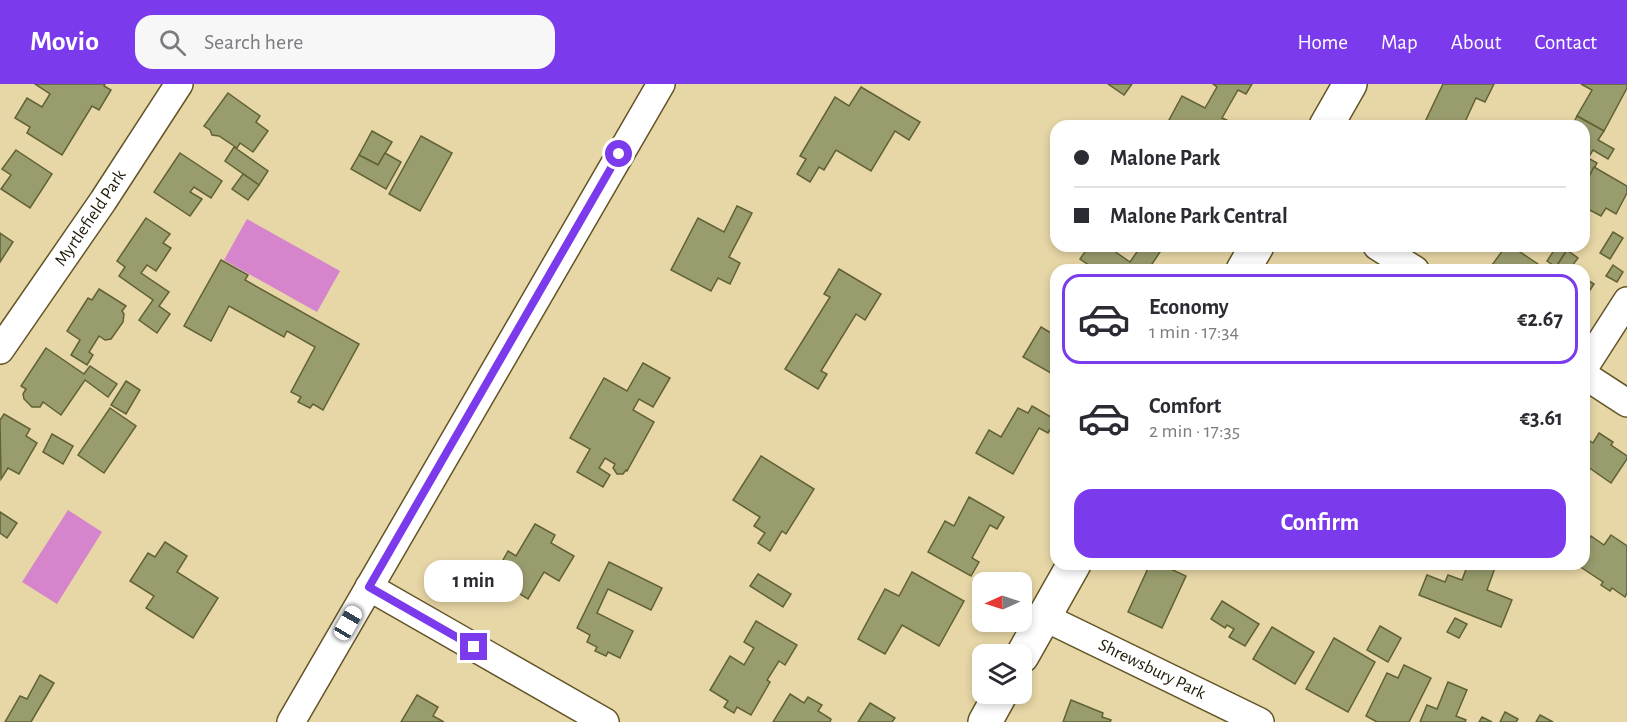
<!DOCTYPE html>
<html lang="en">
<head>
<meta charset="utf-8">
<style>
  body { margin:0; font-family:"Alegreya Sans",sans-serif; background:#f7f7f7; color:#2b2b33; height:100vh; display:flex; flex-direction:column; font-size:22px; white-space:nowrap }
  * { box-sizing:border-box; margin:0 }
  p { font-size:20px; color:#7c7c81 }
  .icon { flex:none; width:33px; height:33px; fill:none; stroke:currentColor; stroke-width:2; stroke-linecap:round; stroke-linejoin:round }
  .map { position:relative; flex:1; overflow:hidden }
  .side { position:absolute; left:1050px; top:180px; width:540px; height:306px; display:flex; flex-direction:column; background:#fff; border-radius:18px; box-shadow:0 3px 9px #0003 }
  .side>* { flex:none }
  .top-card { position:absolute; left:1050px; top:36px; width:540px; height:132px; border-radius:18px; box-shadow:0 3px 9px #0003; display:grid; align-content:center; height:132px; padding:0 24px; background:#fff }
  .needle { width:39px; rotate:267deg }
  .tools { position:absolute; left:972px; top:488px; display:grid; gap:12px }
  .tools a { display:grid; place-items:center; width:60px; height:60px; border-radius:12px; background:#fff; box-shadow:0 3px 9px #0003; font-size:30px }
  .end { position:absolute; width:27px; height:27px; margin:-14px; border:8px solid #7c3aed; background:#fff; box-shadow:0 0 0 3px #fff }
  .from { border-radius:50% }
  .bubble { position:absolute; height:42px; border-radius:18px; background:#fff; box-shadow:0 3px 9px #0003; font-size:20px; font-weight:700; line-height:42px; text-align:center }
  .car { position:absolute; width:18px; height:36px; margin:-18px -9px; border-radius:8px; box-shadow:0 0 4px 2px #0007; background:linear-gradient(#fff 24%,#345 0 40%,#fff 0 76%,#345 0 86%,#fff 0) }
  .top-card b { display:flex; align-items:center; gap:21px; height:57px; font-size:22px }
  .top-card b+b { border-top:2px solid #e1e1e2 }
  .top-card i { width:15px; height:15px; background:#2b2b33 }
  ul { padding:10px 0 0; list-style:none }
  li { display:flex; align-items:center; gap:18px; height:90px; margin:0 12px 9px; padding:0 12px; border:3px solid transparent; border-radius:18px }
  li div { flex:1 }
  li b { display:block; font-size:22px }
  li em { font-style:normal; font-weight:700 }
  li.active { border-color:#7c3aed }
  li>.icon { width:54px; height:54px; stroke-width:1.5 }
  .cta { display:flex; gap:12px; margin-top:auto; padding:12px 24px }
  .cta a { flex:1; height:69px; border-radius:18px; background:#7c3aed; color:#fff; font-size:24px; font-weight:700; line-height:69px; text-align:center }
  header { display:flex; align-items:center; gap:36px; box-sizing:border-box; height:84px; padding:0 30px; background:#7c3aed; color:#fff }
  header strong { font-size:28px }
  nav { display:flex; gap:33px; margin-inline-start:auto; font-size:21px }
  .search { width:420px; height:54px; background:#f7f7f7; display:flex; align-items:center; gap:15px; box-sizing:border-box; padding:0 21px; border-radius:18px; color:#7c7c81; font-size:22px }
  .map>svg:first-child { display:block }
</style>
</head>
<body>
<header>
<strong>Movio</strong>
<div class="search"><svg class="icon" aria-label="search" viewBox="0 0 24 24"><circle cx="10" cy="10" r="6"/><path d="M15 15l6 6"/></svg>Search here</div>
<nav><a>Home</a><a>Map</a><a>About</a><a>Contact</a></nav>
</header>
<div class="map">
<svg width="1627" height="638" viewBox="0 0 1627 638">
  <rect width="100%" height="100%" fill="#e7d6a6"/>
  <!-- green -->
  <g fill="#d685cc">
    <polygon points="247,135 340,187 317,228 224,176"/>
    <polygon points="68,426 102,448 57,520 22,498"/>
  </g>
  <!-- building -->
  <g fill="#999c6d" stroke="#606235" stroke-width="1.5">
    <polygon points="35,0 105,0 104,2 111,6 99,26 92,22 62,71 27,49 30,43 15,34 27,14 42,23 50,10"/>
    <polygon points="1108,0 1132,0 1124,11"/>
    <polygon points="1213,0 1252,0 1246,10 1238,6 1222,34 1227,36 1223,42 1179,42 1169,36 1182,12 1205,24 1217,3"/>
    <polygon points="1443,0 1494,0 1485,18 1476,14 1463,42 1423,42"/>
    <polygon points="1581,0 1627,0 1627,4 1604,47 1577,32 1592,6"/>
    <polygon points="861,3 920,38 909,56 895,47 871,87 836,66 824,86 819,83 810,98 797,90 806,75 800,72 835,13 849,22"/>
    <polygon points="228,9 260,32 256,38 268,47 253,68 240,59 237,64 219,52 212,51 210,46 204,42"/>
    <polygon points="1577,32 1604,47 1598,56 1614,65 1608,75 1593,66 1588,74 1597,79 1584,102 1584,42 1572,42"/>
    <polygon points="372,47 392,58 378,81 359,71"/>
    <polygon points="421,52 452,69 420,127 389,110"/>
    <polygon points="234,63 268,87 259,101 225,77"/>
    <polygon points="16,66 52,90 30,124 1,105 11,91 2,85"/>
    <polygon points="180,69 222,97 211,114 194,103 190,108 202,115 190,132 154,108"/>
    <polygon points="385,69 401,78 386,105 351,85 359,71 378,81"/>
    <polygon points="1594,83 1627,102 1627,109 1616,130 1606,124 1601,132 1584,123 1584,102"/>
    <polygon points="243,90 259,101 248,116 232,105"/>
    <polygon points="737,122 752,129 729,173 740,179 730,200 718,194 711,207 671,186 698,134 724,148"/>
    <polygon points="146,134 170,150 163,159 171,164 156,187 147,181 141,189 169,208 159,222 170,230 157,249 139,236 153,216 119,192 125,183 117,177"/>
    <polygon points="1613,148 1623,154 1610,175 1600,169"/>
    <polygon points="0,149 13,158 0,178"/>
    <polygon points="1089,162 1107,162 1130,178 1141,162 1164,162 1148,186 1096,186 1080,175"/>
    <polygon points="1506,162 1511,162 1544,184 1542,186 1496,186 1497,184 1492,181"/>
    <polygon points="1557,162 1567,166 1556,183 1547,177"/>
    <polygon points="1567,166 1578,174 1569,186 1560,186 1556,183"/>
    <polygon points="221,176 248,191 245,196 359,260 323,326 313,320 310,324 298,318 301,313 291,308 315,263 287,247 284,253 229,222 211,257 184,242"/>
    <polygon points="1613,181 1623,188 1617,198 1606,192"/>
    <polygon points="839,185 881,210 865,236 856,230 821,287 827,290 818,305 785,285 830,213 824,210"/>
    <polygon points="1584,194 1594,200 1584,215"/>
    <polygon points="99,205 126,222 122,227 124,230 123,238 111,255 105,256 99,252 89,268 93,271 87,281 71,271 80,256 67,247 88,214 92,216"/>
    <polygon points="1041,243 1056,252 1056,292 1023,273"/>
    <polygon points="46,264 84,290 90,282 117,300 108,313 85,296 61,331 43,318 40,323 32,323 24,315 23,310 26,305 21,302"/>
    <polygon points="643,279 670,294 653,323 639,315 633,326 654,338 627,387 626,386 623,390 617,390 613,384 615,380 605,374 599,384 610,391 603,403 577,388 590,365 570,354 604,294 627,307"/>
    <polygon points="126,297 140,306 126,330 111,321"/>
    <polygon points="1032,322 1056,336 1048,349 1039,344 1013,390 976,369 989,346 1001,353 1018,324 1028,329"/>
    <polygon points="110,324 136,342 104,389 78,371"/>
    <polygon points="4,330 30,345 26,352 37,359 19,390 8,384 1,395 0,336"/>
    <polygon points="1599,349 1613,358 1611,361 1627,372 1627,375 1611,399 1584,380 1584,353 1593,359"/>
    <polygon points="52,350 73,362 63,380 43,368"/>
    <polygon points="761,372 814,405 786,450 782,447 770,467 758,459 765,449 754,442 760,433 733,416"/>
    <polygon points="969,413 1004,433 997,445 990,441 972,474 979,478 971,492 928,468 945,437 954,442"/>
    <polygon points="0,428 17,439 7,454 0,449"/>
    <polygon points="535,440 555,451 551,459 574,472 559,497 544,488 528,515 507,502 500,506 496,505 492,498 493,494 508,467 516,472"/>
    <polygon points="1611,451 1627,462 1627,509 1625,513 1612,504 1610,507 1601,501 1603,498 1576,480 1584,480 1584,463 1591,452 1604,461"/>
    <polygon points="165,458 187,472 177,488 218,514 193,554 146,524 154,512 130,497 148,469 155,473"/>
    <polygon points="609,478 662,504 651,526 608,505 597,529 633,547 620,574 608,568 606,572 595,567 597,563 587,558 590,551 577,544"/>
    <polygon points="1150,480 1160,480 1186,492 1162,544 1128,528"/>
    <polygon points="1468,480 1496,481 1487,506 1512,516 1501,543 1419,511 1427,491 1445,498 1448,491 1462,496"/>
    <polygon points="912,488 964,517 939,562 902,541 885,570 858,555 885,505 899,512"/>
    <polygon points="758,490 791,510 783,523 750,502"/>
    <polygon points="1222,517 1259,540 1245,562 1229,553 1234,545 1227,541 1225,544 1211,535"/>
    <polygon points="1455,534 1467,540 1459,554 1447,548"/>
    <polygon points="756,537 797,561 785,581 779,577 767,596 770,598 751,631 737,623 734,629 724,623 728,617 710,606 730,572 744,581 754,564 744,558"/>
    <polygon points="1380,542 1401,554 1388,578 1367,566"/>
    <polygon points="1272,543 1314,568 1295,600 1253,575"/>
    <polygon points="1334,554 1375,578 1348,628 1306,605"/>
    <polygon points="1404,581 1431,594 1409,638 1377,638 1366,632 1387,589 1398,594"/>
    <polygon points="40,591 54,599 31,638 5,638 20,612 27,615"/>
    <polygon points="1448,598 1467,606 1456,632 1466,636 1465,638 1420,638 1427,621 1437,625"/>
    <polygon points="790,610 804,619 808,613 822,621 818,627 831,635 830,638 773,638"/>
    <polygon points="417,611 438,623 433,632 444,638 401,638"/>
    <polygon points="1071,616 1103,629 1102,633 1111,636 1110,638 1063,638"/>
    <polygon points="870,619 895,634 892,638 858,638"/>
    <polygon points="1505,628 1518,635 1516,638 1500,638"/>
    <polygon points="1540,631 1553,638 1536,638"/>
    <polygon points="1482,633 1492,638 1479,638"/>
  </g>
  <g fill="none" stroke-linecap="round" stroke-linejoin="round">
    <defs>
      <g id="minor">
        <polyline points="1377,162 1415,186"/>
        <path id="s1" d="M0 266 103 117 179 0"/>
        <polyline points="1584,284 1627,217"/>
        <polyline points="1584,291 1627,319"/>
        <polyline points="369,503 605,638"/>
        <path id="s2" d="M1044 533 1260 638"/>
        <polyline points="291,638 661,0"/>
      </g>
      <g id="highway">
        <polyline points="1326,42 1350,0"/>
        <polyline points="1243,186 1257,162"/>
        <polyline points="1022,572 1074,480"/>
        <polyline points="985,638 1001,609"/>
      </g>
    </defs>
    <!-- minor casing -->
    <use href="#minor" stroke="#635427" stroke-width="30"/>
    <!-- highway casing -->
    <use href="#highway" stroke="#635427" stroke-width="36"/>
    <!-- minor -->
    <use href="#minor" stroke="#fff" stroke-width="27"/>
    <!-- highway -->
    <use href="#highway" stroke="#fff" stroke-width="33"/>
  </g>
  <g fill="none" stroke-linecap="round" stroke-linejoin="round">
    <!-- route -->
    <polyline stroke="#7c3aed" stroke-width="8" points="474,563 369,503 619,70"/>
  </g>
  <g text-anchor="middle" dominant-baseline="central" stroke-width="6" stroke-linejoin="round" paint-order="stroke">
    <!-- street labels -->
    <g font-size="18" fill="#1f1906" stroke="#e7d6a6">
      <text stroke="none"><textPath href="#s1" startOffset="160">Myrtlefield Park</textPath></text>
      <text stroke="none"><textPath href="#s2" startOffset="120">Shrewsbury Park</textPath></text>
    </g>
  </g>
</svg>
<div class="tools">
<a><svg class="needle" viewBox="-14 -14 28 28"><path d="M0-13l5 13h-10z" fill="#e53935"/><path d="M0 13l5-13h-10z" fill="#7c7c81"/></svg></a>
<a><svg class="icon" aria-label="layers" viewBox="0 0 24 24"><path d="M12 4l9 5-9 5-9-5zM3 14l9 5 9-5"/></svg></a>
</div>
<i class="end from" style="left:619px;top:70px"></i>
<i class="end" style="left:474px;top:563px"></i>
<div class="bubble" style="left:424px;top:476px;width:99px">1 min</div>
<i class="car" style="left:348px;top:539px;rotate:30deg"></i>
<div class="top-card">
<b><i class="from"></i>Malone Park</b>
<b><i></i>Malone Park Central</b>
</div>
<section class="side">
<ul>
<li class="active"><svg class="icon" aria-label="car" viewBox="0 0 24 24"><path d="M5 17H2v-5l4-1 3-4h7l3 4 3 1v5h-3M9 17h6M6 11h13"/><circle cx="7" cy="17" r="2"/><circle cx="17" cy="17" r="2"/></svg><div><b>Economy</b><p>1 min · 17:34</p></div><em>€2.67</em></li>
<li><svg class="icon" aria-label="car" viewBox="0 0 24 24"><path d="M5 17H2v-5l4-1 3-4h7l3 4 3 1v5h-3M9 17h6M6 11h13"/><circle cx="7" cy="17" r="2"/><circle cx="17" cy="17" r="2"/></svg><div><b>Comfort</b><p>2 min · 17:35</p></div><em>€3.61</em></li>
</ul>
<div class="cta"><a>Confirm</a></div>
</section>
</div>
</body>
</html>
